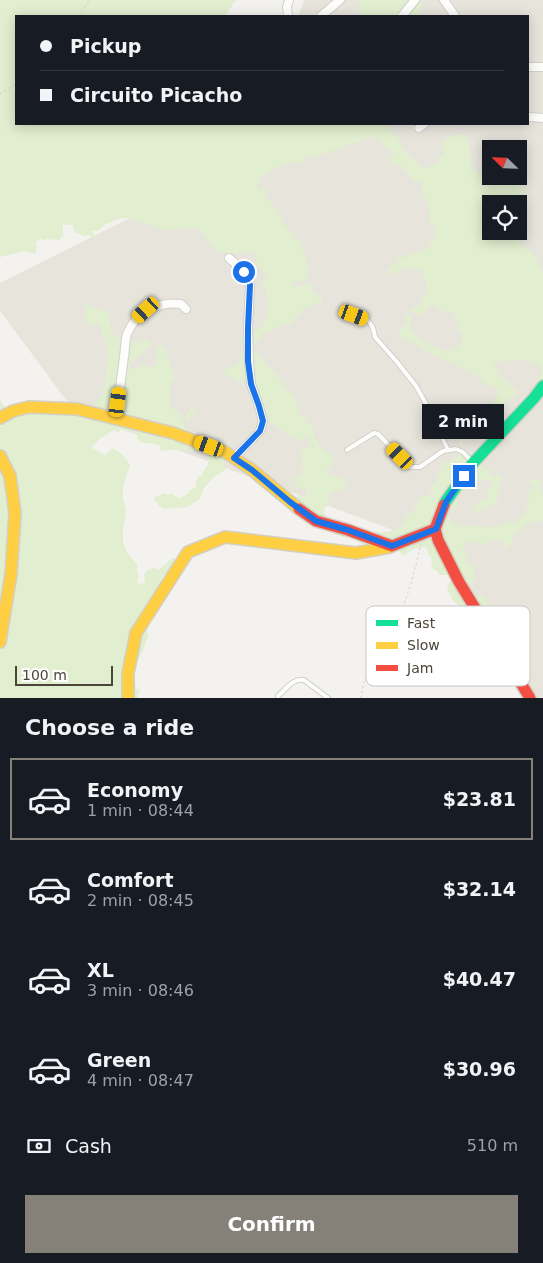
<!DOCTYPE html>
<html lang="en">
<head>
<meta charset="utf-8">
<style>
  body { margin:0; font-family:"DejaVu Sans",sans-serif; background:#20242c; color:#f1f3f6; height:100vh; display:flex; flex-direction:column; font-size:19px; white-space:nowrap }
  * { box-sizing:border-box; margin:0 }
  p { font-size:16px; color:#9ea1a6 }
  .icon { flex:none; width:28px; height:28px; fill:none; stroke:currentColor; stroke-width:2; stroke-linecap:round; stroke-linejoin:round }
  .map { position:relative; height:698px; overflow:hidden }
  .drawer { display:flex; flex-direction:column; background:#171b24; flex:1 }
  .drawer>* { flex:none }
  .guide { position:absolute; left:15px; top:15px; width:514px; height:110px; border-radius:0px; box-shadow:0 2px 12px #0003; display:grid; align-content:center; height:110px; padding:0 25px; background:#171b24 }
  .needle { width:32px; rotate:293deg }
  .controls { position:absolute; left:482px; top:140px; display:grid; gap:10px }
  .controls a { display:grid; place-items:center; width:45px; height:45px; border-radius:0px; background:#171b24; box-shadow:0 2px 12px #0003; font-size:25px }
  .scale { position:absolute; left:15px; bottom:12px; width:98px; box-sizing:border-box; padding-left:5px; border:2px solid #4b4439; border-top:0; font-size:14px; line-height:18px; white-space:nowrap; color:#4b4439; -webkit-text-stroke:4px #fff; paint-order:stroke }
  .end { position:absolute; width:22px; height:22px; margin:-11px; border:6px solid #1a73e8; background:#fff; box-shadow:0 0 0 2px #fff }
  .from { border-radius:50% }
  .bubble { position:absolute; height:35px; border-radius:0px; background:#171b24; box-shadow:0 2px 12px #0003; font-size:16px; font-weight:700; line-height:35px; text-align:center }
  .car { position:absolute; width:15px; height:30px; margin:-15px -8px; border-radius:6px; box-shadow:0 0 4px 1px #0007; background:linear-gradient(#f5c518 24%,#345 0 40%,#f5c518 0 76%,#345 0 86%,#f5c518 0) }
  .guide b { display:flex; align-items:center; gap:18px; height:48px; font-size:19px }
  .guide b+b { border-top:1px solid #363941 }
  .guide i { width:12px; height:12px; background:#f1f3f6 }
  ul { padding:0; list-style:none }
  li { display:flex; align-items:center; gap:15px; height:82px; margin:0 10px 8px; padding:0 15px; border:2px solid transparent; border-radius:0px }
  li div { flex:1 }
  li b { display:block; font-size:19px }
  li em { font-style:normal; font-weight:700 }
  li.selected { border-color:#868178 }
  li>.icon { width:45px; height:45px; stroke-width:1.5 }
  h2 { padding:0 25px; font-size:22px; line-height:60px }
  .pay { display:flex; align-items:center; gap:12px; height:55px; padding:0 25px; font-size:19px }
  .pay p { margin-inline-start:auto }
  .primary-button { display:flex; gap:10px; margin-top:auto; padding:10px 25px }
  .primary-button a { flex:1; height:58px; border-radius:0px; background:#868178; color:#fff; font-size:20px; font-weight:700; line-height:58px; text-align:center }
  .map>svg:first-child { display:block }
</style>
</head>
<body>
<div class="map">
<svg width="543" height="698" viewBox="0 0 543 698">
  <rect width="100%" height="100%" fill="#f4f2ee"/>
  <!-- residential -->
  <path fill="#e7e4dc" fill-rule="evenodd" d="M304 0H543V698H528L436 546 75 412 0 311V283L192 187 232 124H528V16H298ZM491 149H519V176H491ZM491 204H519V231H491Z"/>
  <!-- green -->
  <g fill="#e1eecf">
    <path d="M0 0H236L225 16H16V124H387C390 132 394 134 399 140 400 143 401 146 403 148 408 156 416 161 423 168L435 165 440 160 437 156 443 155 444 150 441 147C443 142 448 137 452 135L454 137 460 133 467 136 472 165 477 172 484 173 491 171V176C505 176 513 181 524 188L523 203 521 204 519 203 518 204H491V231H519V226L522 231 520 242 526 248 530 250 539 262 541 269 543 270V392L535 391 534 388 536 383V379L541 375 542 366C527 359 512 359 496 362L494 365C498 374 503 379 511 385L512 388 516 390V396L506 401 492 415 490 420 483 424 482 428 471 434V438L466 437 462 444H459C462 439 466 436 469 431 479 418 490 406 499 393L497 388 482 382 478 376 421 349 420 346 400 336V330L407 321 405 317 412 313 410 318 413 319 410 324V329L420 340 438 348 447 351 459 349 458 345 462 343 461 340 463 336 457 329V321L454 315 450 311 442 312 433 305 430 306 420 315 410 311 419 305 428 289 421 270 410 268 403 271 400 269 397 273H386L393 264 398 263 396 257 400 259C409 254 418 252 428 249L436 234V227L430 225 429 209 426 199 423 195 422 187 420 181 413 182 412 178 403 169V166L392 163 388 159 394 154 377 138C373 138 370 138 366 139 360 140 357 144 351 144L314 157H306L301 162 283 164 280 168 272 167 270 172C261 174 259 180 257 188L262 192 261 189 265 186V192L268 199 279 212 285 226 290 229 298 241 301 242 309 271 306 281H295L293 287 310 282C311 290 314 294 322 296L321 303 314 304 313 306H310L302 311 290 324 279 326 274 330 264 334 253 344 256 351 277 376 295 399 301 416 304 417 306 421 312 426C315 442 319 446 332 455 333 462 332 467 326 471L331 475 333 474 341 479 346 477 344 481 347 487 343 491 335 490 330 494 327 503 331 504 325 507 324 513 331 520 375 532H389L404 525V523C406 518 407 513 413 512L415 507 422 496H429L432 489 428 485 435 483 437 479V475L439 473 443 461 447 462 457 457 460 454H467V458L481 461 484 468 489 470 491 476 493 477 499 473 502 478 499 484 501 488 497 492 498 499 496 503 477 513 471 509 476 503C480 502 483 498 488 497V492L486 491 492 486 491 480C471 478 468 484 457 499L458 507H455L447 513C452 530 464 525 478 526 483 527 485 528 490 526L494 528 502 524 518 521 525 513 529 501 527 492 531 488H535L531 483 529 482 530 480 543 481 540 488 543 493V520L539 522 524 524 522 529 517 530 510 546 508 547 507 551 505 550V545L501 541 491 540C481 549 476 540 466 541L462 552 468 549 466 552 468 556 465 557 467 563 475 569V577L470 588 474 589 476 594 484 597 492 608V614L495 619 503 625 510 640V647L505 657H495L494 653 483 639 479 640 472 628 466 620 458 605 453 601 447 589 449 583 455 579V573L445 575H439L438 572 432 568 431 557 429 556 426 547C417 548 411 548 406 555H401L400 551 392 548 367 547 372 543 368 541 363 542 367 546 354 540 334 534 322 526 304 519 282 497 285 490 288 496 292 495 297 497 300 494 304 498 307 489 301 486 297 490 293 485 298 481 293 478 300 477 303 474 299 473 304 466 301 456V451L311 446H314L312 443 306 445 309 440 312 441V439L305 438 302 441C299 439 295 438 291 436 282 431 276 424 267 421L250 385 246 383 245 379 242 382 236 381 234 378 224 374 219 379 222 373 229 367 233 368 237 364H238L244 352 241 339 251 335 254 331C265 329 270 312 267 302L269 298 266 297V293L261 280 265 279 266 275 262 271V266L258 268 257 263 258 261 254 257 256 256 253 253H249L248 251C243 256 221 254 215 250 209 245 206 236 200 231 195 227 172 228 166 231L128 218 118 219 104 225 98 231H91L97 237 92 238 90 235 84 236 74 232 73 225H67L63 224V236L59 240 46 239 45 241 41 239 36 242 37 248 35 254 26 251 0 257Z"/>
    <path d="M360 0H406L404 5 408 9 414 3 422 2 421 8 418 16H362V11L357 12C359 8 358 4 360 0Z"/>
    <path d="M81 302 92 307 106 312 110 319 111 332 120 339 143 343V341L140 338 148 340 152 345 143 352V353L136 359 130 361 129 369 137 368 143 365 155 367 157 361 155 358 158 355 156 349 160 343 166 350 173 375 176 378 171 383 170 402H169C171 409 176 412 182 415L180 418 185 419 186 414 189 412 190 407H194V409L196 413 191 414 190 421H184L183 422 184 427 188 428 189 434 196 435 202 438 205 436V440L222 457 226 468 224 471 214 477 204 488 200 499 187 507 164 509 159 506 156 501 154 500 155 497 164 493 168 495 171 494 179 498 188 494 189 491 197 486 196 483 198 477 202 475 205 468 208 465C209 457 209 452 202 447L191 452 189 447 184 451 180 449 161 451 159 445 140 442 139 440 137 439V435L133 432 135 429H133L128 431 122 429 117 433 116 430C106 433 97 440 92 448L105 455 113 448 125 457 130 465 123 487V498L126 511 123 529V542L127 553 137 564V572L139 576 137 581 139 584 145 583 144 575 148 570H151L152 567 158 570 166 564 172 558 179 560 173 568 163 576 162 578 151 611 147 630 148 637 143 650 135 667 133 679 136 687 137 690 141 688 138 694V698H0V400L7 410 57 406 61 399 69 409 62 414 78 412 89 406 92 407C94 404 98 401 100 398 105 389 109 358 107 348 105 340 102 333 100 325L90 324 89 321 85 323 83 320 87 310Z"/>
  </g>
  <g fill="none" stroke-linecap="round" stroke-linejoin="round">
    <defs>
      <g id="lane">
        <polyline points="354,315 367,320 370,323 373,328 375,337 397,362 416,386 425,402 448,450"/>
        <polyline points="347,450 374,433 378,434 410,467 420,467 443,451 456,449 463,452 471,461"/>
        <path d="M278 696C286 689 293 678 304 680L328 698"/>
      </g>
      <g id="street">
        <polyline points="444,0 455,16"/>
        <polyline points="288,16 287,7 289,0"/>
        <polyline points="321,16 340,0"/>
        <polyline points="402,16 415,0"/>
        <polyline points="528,67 543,67"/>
        <polyline points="528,117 543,118"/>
        <polyline points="419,128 424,124"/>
        <polyline points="229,258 245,272 250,285 248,327 249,361 251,384 259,406 263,421 260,431 234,458"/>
        <path d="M116 419C119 399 121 378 124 357 125 350 125 341 127 334 136 312 159 301 181 304L186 309"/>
      </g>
      <polyline id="fast" points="444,505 446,501 473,463 534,398 543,386"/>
      <g id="slow">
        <polyline points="0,418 13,411 29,407 77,409 173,433 225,452 252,470 299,509"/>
        <polyline points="0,456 10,476 15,513 11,574 0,642"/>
        <polyline points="128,698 128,673 136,633 188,552 225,537 356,553 390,547"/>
      </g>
      <g id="jam">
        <polyline points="444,505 435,529 438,540 459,582 530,698"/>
        <polyline points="299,509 316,521 348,530 392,546 435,529"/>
      </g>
    </defs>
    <!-- lane casing -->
    <use href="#lane" stroke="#d2d0cb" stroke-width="6"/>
    <!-- street casing -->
    <use href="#street" stroke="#d2d0cb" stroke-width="10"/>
    <!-- fast casing -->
    <use href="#fast" stroke="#d3cfc5" stroke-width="14"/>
    <!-- slow casing -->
    <use href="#slow" stroke="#d3cfc5" stroke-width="14"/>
    <!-- jam casing -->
    <use href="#jam" stroke="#d3cfc5" stroke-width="14"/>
    <!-- path -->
    <g stroke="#d3d2cc" stroke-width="1" stroke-dasharray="2.5 2.5" stroke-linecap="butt">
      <polyline points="79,16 90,0"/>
      <polyline points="0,94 16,84"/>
      <path d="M361 698C365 664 386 641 401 611 410 591 416 565 421 544"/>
    </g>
    <!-- lane -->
    <use href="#lane" stroke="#fdfdfc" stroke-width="4"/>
    <!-- street -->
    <use href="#street" stroke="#fdfdfc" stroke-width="8"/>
    <!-- fast -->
    <use href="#fast" stroke="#16e098" stroke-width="11"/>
    <!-- slow -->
    <use href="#slow" stroke="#ffcf43" stroke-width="11"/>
    <!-- jam -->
    <use href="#jam" stroke="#f24e42" stroke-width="11"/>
  </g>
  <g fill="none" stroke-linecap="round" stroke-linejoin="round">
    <!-- route -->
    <polyline stroke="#1a73e8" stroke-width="6" points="244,272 250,285 248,327 248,361 251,384 259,406 263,421 260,431 234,458 252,470 290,502 316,521 348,530 392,546 436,529 446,502 464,476"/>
  </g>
  <!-- legend -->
  <rect x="366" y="606" width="164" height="80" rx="8" fill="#fff" stroke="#c9c7c4" stroke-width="1"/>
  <rect x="376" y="620" width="22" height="6" fill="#16e098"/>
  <rect x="376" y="642" width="22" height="7" fill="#ffcf43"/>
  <rect x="376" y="665" width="22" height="6" fill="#f24e42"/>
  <g font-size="14" fill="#4b4439">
    <text x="407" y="628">Fast</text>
    <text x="407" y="650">Slow</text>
    <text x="407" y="673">Jam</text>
  </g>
</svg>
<div class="controls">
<a><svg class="needle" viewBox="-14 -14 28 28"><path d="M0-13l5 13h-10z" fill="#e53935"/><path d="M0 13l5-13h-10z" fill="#9ea1a6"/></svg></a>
<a><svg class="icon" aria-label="locate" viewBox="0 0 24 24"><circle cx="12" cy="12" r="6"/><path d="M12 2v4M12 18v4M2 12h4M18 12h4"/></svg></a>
</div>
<div class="scale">100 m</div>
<i class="end from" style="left:244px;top:272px"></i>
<i class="end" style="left:464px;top:476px"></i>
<div class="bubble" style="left:422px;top:404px;width:82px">2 min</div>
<i class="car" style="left:146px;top:310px;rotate:228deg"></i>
<i class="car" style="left:354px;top:315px;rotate:110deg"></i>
<i class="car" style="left:118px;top:402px;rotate:7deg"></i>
<i class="car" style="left:209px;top:446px;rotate:290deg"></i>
<i class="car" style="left:400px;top:456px;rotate:315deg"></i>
<div class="guide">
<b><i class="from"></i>Pickup</b>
<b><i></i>Circuito Picacho</b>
</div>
</div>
<section class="drawer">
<h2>Choose a ride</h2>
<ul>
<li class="selected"><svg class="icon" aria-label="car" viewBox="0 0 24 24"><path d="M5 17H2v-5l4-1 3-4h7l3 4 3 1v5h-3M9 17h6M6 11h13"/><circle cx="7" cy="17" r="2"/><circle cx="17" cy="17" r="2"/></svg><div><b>Economy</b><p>1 min · 08:44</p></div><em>$23.81</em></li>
<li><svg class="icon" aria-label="car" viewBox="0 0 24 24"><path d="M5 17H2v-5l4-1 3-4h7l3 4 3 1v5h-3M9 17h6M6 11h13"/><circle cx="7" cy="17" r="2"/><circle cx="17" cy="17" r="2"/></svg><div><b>Comfort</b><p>2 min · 08:45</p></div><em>$32.14</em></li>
<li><svg class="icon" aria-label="car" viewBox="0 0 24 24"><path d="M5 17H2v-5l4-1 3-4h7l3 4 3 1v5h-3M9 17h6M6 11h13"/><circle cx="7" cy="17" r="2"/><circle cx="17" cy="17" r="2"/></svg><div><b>XL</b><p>3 min · 08:46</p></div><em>$40.47</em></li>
<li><svg class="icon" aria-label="car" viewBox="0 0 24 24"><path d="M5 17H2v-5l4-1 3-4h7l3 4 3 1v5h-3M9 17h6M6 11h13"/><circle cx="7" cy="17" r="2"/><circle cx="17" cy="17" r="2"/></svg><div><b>Green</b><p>4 min · 08:47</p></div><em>$30.96</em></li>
</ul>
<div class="pay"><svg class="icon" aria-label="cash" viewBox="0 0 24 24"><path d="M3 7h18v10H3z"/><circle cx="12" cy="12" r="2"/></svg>Cash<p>510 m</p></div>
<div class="primary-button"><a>Confirm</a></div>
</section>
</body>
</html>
